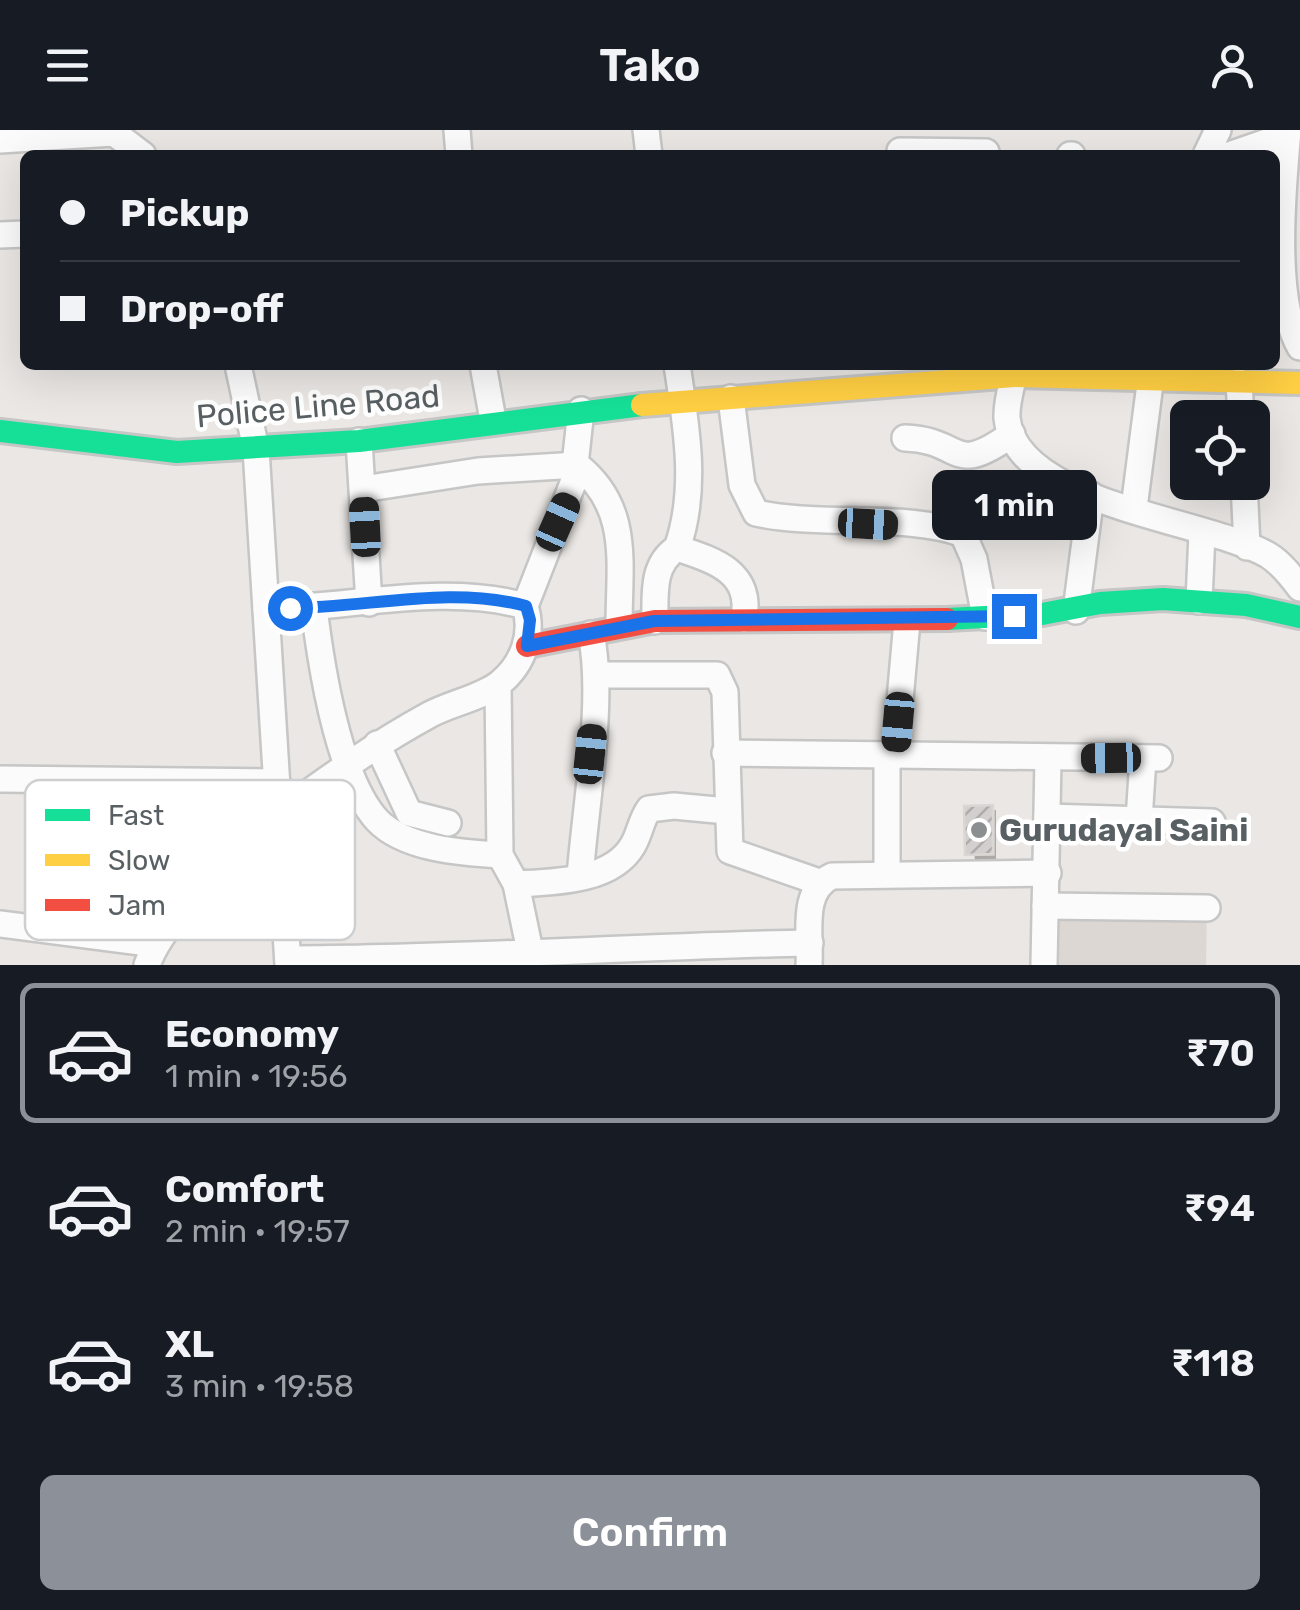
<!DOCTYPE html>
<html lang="en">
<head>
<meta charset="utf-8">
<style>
  body { margin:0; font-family:Rubik,sans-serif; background:#242831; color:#f1f3f6; height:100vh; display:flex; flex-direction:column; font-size:38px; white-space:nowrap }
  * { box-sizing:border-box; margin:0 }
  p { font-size:32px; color:#9ea1a6 }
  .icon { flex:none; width:55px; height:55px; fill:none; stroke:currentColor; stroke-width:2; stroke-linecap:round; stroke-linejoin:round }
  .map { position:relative; height:835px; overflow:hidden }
  .sheet { display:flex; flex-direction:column; background:#171b24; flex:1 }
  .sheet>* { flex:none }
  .top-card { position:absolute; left:20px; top:20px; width:1260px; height:220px; border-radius:15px; box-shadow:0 10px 40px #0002; display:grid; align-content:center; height:220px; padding:0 40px; background:#171b24 }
  .controls { position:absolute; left:1170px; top:270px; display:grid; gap:20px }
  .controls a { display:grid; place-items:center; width:100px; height:100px; border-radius:15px; background:#171b24; box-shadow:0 10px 40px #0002; font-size:50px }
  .end { position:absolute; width:45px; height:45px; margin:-22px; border:12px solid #1a73e8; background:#fff; box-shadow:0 0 0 5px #fff }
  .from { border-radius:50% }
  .bubble { position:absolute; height:70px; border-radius:15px; background:#171b24; box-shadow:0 10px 40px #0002; font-size:32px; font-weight:600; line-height:70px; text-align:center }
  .car { position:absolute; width:30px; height:60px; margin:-30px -15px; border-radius:12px; box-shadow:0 0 8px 2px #0007; background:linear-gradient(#222 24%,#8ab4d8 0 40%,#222 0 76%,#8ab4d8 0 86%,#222 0) }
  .top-card b { display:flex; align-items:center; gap:35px; height:95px; font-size:38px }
  .top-card b+b { border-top:2px solid #363941 }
  .top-card i { width:25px; height:25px; background:#f1f3f6 }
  ul { padding:18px 0 0; list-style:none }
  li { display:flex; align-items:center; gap:30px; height:140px; margin:0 20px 15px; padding:0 20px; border:5px solid transparent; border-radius:15px }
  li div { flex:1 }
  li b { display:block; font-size:38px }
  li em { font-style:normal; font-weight:600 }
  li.active { border-color:#8c9099 }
  li>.icon { width:90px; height:90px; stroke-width:1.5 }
  .button { display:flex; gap:20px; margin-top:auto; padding:20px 40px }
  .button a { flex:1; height:115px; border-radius:15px; background:#8c9099; color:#fff; font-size:40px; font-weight:600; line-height:115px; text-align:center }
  header { display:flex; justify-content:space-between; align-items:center; height:130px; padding:0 40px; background:#171b24; font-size:45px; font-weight:600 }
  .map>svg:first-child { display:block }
</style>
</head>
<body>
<header><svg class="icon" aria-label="menu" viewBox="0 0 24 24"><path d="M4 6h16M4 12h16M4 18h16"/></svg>Tako<svg class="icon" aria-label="person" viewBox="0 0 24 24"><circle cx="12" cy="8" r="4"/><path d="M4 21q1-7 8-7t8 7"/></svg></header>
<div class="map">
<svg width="1300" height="835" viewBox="0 0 1300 835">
  <defs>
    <pattern id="building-hatch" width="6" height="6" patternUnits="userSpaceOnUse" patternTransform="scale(2.5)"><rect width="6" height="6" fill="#d2cfce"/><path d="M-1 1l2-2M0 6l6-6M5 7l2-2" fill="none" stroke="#adabab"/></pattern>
    <filter id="shadow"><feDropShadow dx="11" dy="6" stdDeviation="0" flood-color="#0004"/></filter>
  </defs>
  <rect width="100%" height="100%" fill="#eae7e4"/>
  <!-- education -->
  <polygon fill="#dcd7d3" points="1045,776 1207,778 1206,835 1045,835"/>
  <!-- building -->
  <polygon fill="url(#building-hatch)" stroke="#dad6d3" stroke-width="2.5" filter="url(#shadow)" points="993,675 993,724 965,725 964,676"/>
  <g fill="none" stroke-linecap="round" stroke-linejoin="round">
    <defs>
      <g id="street">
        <polyline points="457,0 459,25"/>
        <polyline points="646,0 649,25"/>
        <path d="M1288 0C1283 55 1272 170 1300 217"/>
        <polyline points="0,10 114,3 143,25"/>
        <polyline points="900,21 986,22"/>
        <polyline points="1070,25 1072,25"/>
        <polyline points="1206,25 1218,0"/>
        <polyline points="1229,25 1287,5"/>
        <polyline points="0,105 25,104"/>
        <polyline points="238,235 256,319 288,835"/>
        <polyline points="483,235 493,290"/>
        <path d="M1016 235C1013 252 1006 271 1007 288 1016 375 1205 389 1268 425 1281 433 1291 446 1300 458"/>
        <polyline points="1239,252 1241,288"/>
        <path d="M731 268 742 355 756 383C817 397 911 383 963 404L974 429 985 487"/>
        <path d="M905 308C964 310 951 348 1012 304"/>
        <polyline points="359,311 369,473"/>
        <polyline points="1244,352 1247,417"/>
        <path d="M363 359 478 341 577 335C631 377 619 433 619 496"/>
        <polyline points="1134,378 1151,246"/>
        <path d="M677 418C716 431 752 442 744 489"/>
        <polyline points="1199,471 1202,403"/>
        <polyline points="525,476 573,353 581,280"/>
        <path d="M314 478C321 535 338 647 377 690 404 719 463 723 500 725"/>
        <path d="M266 479C350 478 443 453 525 476 534 504 523 534 500 553 481 568 451 573 429 585 376 614 328 648 279 684"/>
        <polyline points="1076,481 1091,365"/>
        <path d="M655 491C655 463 652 434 677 418 698 360 686 294 677 235"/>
        <polyline points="596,545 717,545 725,562 730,721 819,752"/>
        <polyline points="498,555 500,725 516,754 530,821"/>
        <polyline points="377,614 409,683 448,693"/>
        <polyline points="725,623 1159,628"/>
        <polyline points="887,626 887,742"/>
        <polyline points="895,626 907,491"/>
        <polyline points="0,649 277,652"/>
        <polyline points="1047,687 1212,692"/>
        <polyline points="1139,690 1143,628"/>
        <path d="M580 747C585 678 605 569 591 504"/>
        <path d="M516 754C553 752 612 752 633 715 640 703 641 690 649 679L674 676 727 681"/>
        <polyline points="1045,776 1207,778"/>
        <polyline points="0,794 156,814"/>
        <path d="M288 829C462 829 636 816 810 813"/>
        <path d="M147 835C169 776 230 743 279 709"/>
        <path d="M809 835C811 804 800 761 832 746L1048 743"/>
        <polyline points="1044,835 1048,629"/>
      </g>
      <g id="fast">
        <polyline points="0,301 177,322 359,311 642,275"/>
        <polyline points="947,489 1042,484 1100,473 1163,469 1246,475 1300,487"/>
      </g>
      <polyline id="slow" points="642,275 1014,246 1300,253"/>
      <polyline id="jam" points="527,516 655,491 947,489"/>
    </defs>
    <!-- street casing -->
    <use href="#street" stroke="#c5c6c5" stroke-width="30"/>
    <!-- fast casing -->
    <use href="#fast" stroke="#c5c6c5" stroke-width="28"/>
    <!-- slow casing -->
    <use href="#slow" stroke="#c5c6c5" stroke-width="28"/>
    <!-- jam casing -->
    <use href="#jam" stroke="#c5c6c5" stroke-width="28"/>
    <!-- street -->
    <use href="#street" stroke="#fcfbfb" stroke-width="25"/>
    <!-- fast -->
    <use href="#fast" stroke="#16e098" stroke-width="22"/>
    <!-- slow -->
    <use href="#slow" stroke="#ffcf43" stroke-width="22"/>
    <!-- jam -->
    <use href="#jam" stroke="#f24e42" stroke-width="22"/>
  </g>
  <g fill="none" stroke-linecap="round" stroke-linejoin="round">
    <!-- route -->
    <path stroke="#1a73e8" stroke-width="12" d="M290 478C367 478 449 455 526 476L530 490 527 516 654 491 1014 486"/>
  </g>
  <!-- markers -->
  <circle fill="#8c8f90" stroke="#fff" stroke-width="4" cx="979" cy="700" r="10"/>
  <g text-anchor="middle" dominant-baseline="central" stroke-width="9" stroke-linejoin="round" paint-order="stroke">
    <!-- street labels -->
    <g font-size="32" fill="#596063" stroke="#fff">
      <text transform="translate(318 276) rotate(-5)">Police Line Road</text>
    </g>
    <!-- poi labels -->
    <g font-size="32" font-weight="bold" fill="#596063" stroke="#fff" text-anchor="start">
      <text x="999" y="700">Gurudayal Saini</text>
    </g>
  </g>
  <!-- legend -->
  <rect x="25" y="650" width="330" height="160" rx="15" fill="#fff" stroke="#cdcfd0" stroke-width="2.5"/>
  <rect x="45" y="679" width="45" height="12" fill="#16e098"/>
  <rect x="45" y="724" width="45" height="12" fill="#ffcf43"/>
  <rect x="45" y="769" width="45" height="12" fill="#f24e42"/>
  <g font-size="28" fill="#596063">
    <text x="108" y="695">Fast</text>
    <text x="108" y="740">Slow</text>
    <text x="108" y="785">Jam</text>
  </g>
</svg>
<div class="controls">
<a><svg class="icon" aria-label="locate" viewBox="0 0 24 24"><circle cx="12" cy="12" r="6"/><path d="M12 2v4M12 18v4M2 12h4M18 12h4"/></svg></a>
</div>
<i class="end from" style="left:290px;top:478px"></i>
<i class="end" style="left:1014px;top:486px"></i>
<div class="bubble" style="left:932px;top:340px;width:165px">1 min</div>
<i class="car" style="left:558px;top:392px;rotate:24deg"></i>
<i class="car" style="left:868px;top:394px;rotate:93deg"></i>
<i class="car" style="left:365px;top:397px;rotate:357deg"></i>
<i class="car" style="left:898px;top:592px;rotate:185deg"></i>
<i class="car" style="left:590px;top:624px;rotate:6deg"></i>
<i class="car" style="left:1111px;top:628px;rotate:269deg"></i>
<div class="top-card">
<b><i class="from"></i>Pickup</b>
<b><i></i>Drop-off</b>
</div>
</div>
<section class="sheet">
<ul>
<li class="active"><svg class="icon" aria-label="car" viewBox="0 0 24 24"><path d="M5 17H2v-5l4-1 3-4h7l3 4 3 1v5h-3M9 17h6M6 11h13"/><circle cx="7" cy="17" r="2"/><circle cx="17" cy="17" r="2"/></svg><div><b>Economy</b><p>1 min · 19:56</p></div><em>₹70</em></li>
<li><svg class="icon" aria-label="car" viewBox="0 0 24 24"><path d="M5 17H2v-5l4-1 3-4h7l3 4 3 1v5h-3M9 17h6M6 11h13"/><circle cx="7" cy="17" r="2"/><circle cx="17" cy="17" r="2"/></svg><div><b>Comfort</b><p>2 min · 19:57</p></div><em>₹94</em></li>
<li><svg class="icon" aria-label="car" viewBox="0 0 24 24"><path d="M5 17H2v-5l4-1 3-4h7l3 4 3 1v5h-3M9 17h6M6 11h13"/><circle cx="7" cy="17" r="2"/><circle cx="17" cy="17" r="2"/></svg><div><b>XL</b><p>3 min · 19:58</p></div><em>₹118</em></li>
</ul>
<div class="button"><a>Confirm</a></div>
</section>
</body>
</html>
